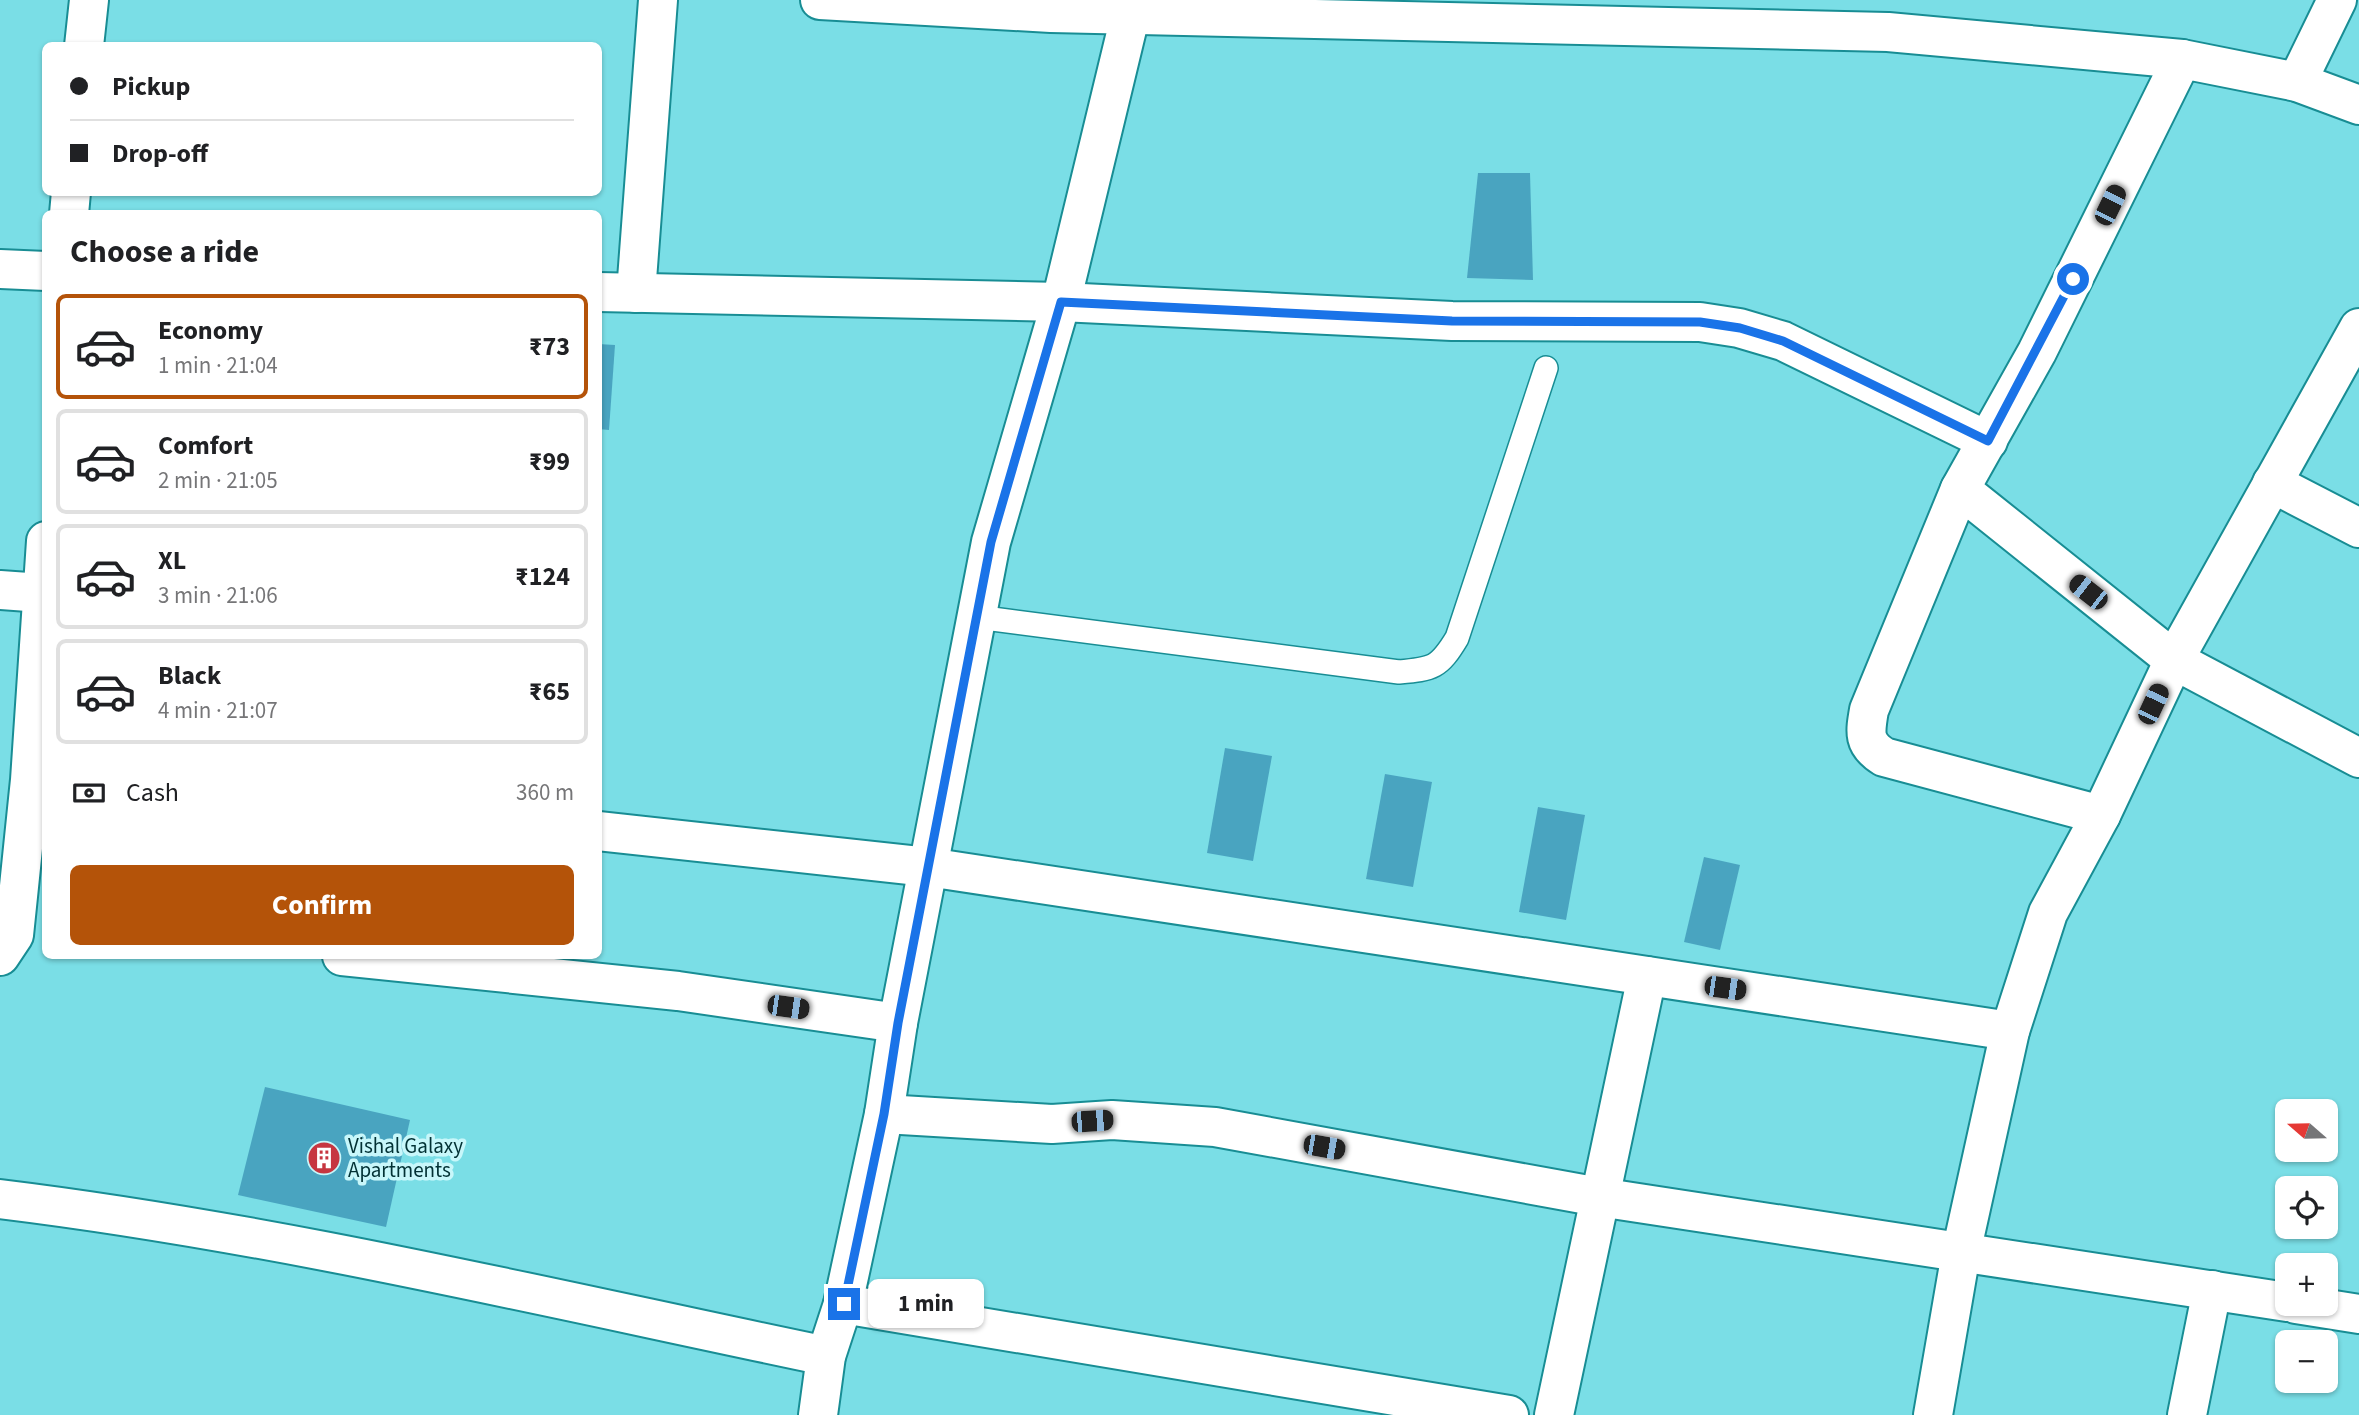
<!DOCTYPE html>
<html lang="en">
<head>
<meta charset="utf-8">
<style>
  body { margin:0; font-family:"Source Sans 3",sans-serif; background:#f6f6f6; color:#202124; height:100vh; display:flex; flex-direction:column; font-size:26px; white-space:nowrap }
  * { box-sizing:border-box; margin:0 }
  p { font-size:23px; color:#757577 }
  .icon { flex:none; width:38px; height:38px; fill:none; stroke:currentColor; stroke-width:2; stroke-linecap:round; stroke-linejoin:round }
  .map { position:relative; flex:1; overflow:hidden }
  .panel { position:absolute; left:42px; top:210px; width:560px; height:749px; display:flex; flex-direction:column; background:#fff; border-radius:10px; box-shadow:0 2px 5px #0004 }
  .panel>* { flex:none }
  .guide { position:absolute; left:42px; top:42px; width:560px; height:154px; border-radius:10px; box-shadow:0 2px 5px #0004; display:grid; align-content:center; height:154px; padding:0 28px; background:#fff }
  .needle { width:46px; rotate:290deg }
  .controls { position:absolute; left:2275px; top:1099px; display:grid; gap:14px }
  .controls a { display:grid; place-items:center; width:63px; height:63px; border-radius:10px; background:#fff; box-shadow:0 2px 5px #0004; font-size:35px }
  .end { position:absolute; width:32px; height:32px; margin:-16px; border:9px solid #1a73e8; background:#fff; box-shadow:0 0 0 4px #fff }
  .from { border-radius:50% }
  .bubble { position:absolute; height:49px; border-radius:10px; background:#fff; box-shadow:0 2px 5px #0004; font-size:23px; font-weight:700; line-height:49px; text-align:center }
  .car { position:absolute; width:21px; height:42px; margin:-21px -10px; border-radius:9px; box-shadow:0 0 5px 2px #0007; background:linear-gradient(#222 24%,#8ab4d8 0 40%,#222 0 76%,#8ab4d8 0 86%,#222 0) }
  .guide b { display:flex; align-items:center; gap:24px; height:66px; font-size:26px }
  .guide b+b { border-top:2px solid #e0e0e0 }
  .guide i { width:18px; height:18px; background:#202124 }
  ul { padding:0; list-style:none }
  li { display:flex; align-items:center; gap:21px; height:105px; margin:0 14px 10px; padding:0 14px; border:4px solid #e0e0e0; border-radius:10px }
  li div { flex:1 }
  li b { display:block; font-size:26px }
  li em { font-style:normal; font-weight:700 }
  li.active { border-color:#b45309 }
  li>.icon { width:63px; height:63px; stroke-width:1.5 }
  h2 { padding:0 28px; font-size:32px; line-height:84px }
  .pay { display:flex; align-items:center; gap:18px; height:77px; padding:0 28px; font-size:26px }
  .pay p { margin-inline-start:auto }
  .cta { display:flex; gap:14px; margin-top:auto; padding:14px 28px }
  .cta a { flex:1; height:80px; border-radius:10px; background:#b45309; color:#fff; font-size:28px; font-weight:700; line-height:80px; text-align:center }
  .map>svg:first-child { display:block }
</style>
</head>
<body>
<div class="map">
<svg width="2359" height="1415" viewBox="0 0 2359 1415">
  <rect width="100%" height="100%" fill="#7adee6"/>
  <!-- building -->
  <g fill="#49a4c0">
    <polygon points="1478,173 1530,173 1533,280 1467,278"/>
    <polygon points="598,344 615,345 609,430 598,429"/>
    <polygon points="1225,748 1272,756 1253,861 1207,853"/>
    <polygon points="1385,774 1432,782 1413,887 1366,879"/>
    <polygon points="1538,807 1585,815 1566,920 1519,912"/>
    <polygon points="1704,857 1740,865 1720,950 1684,942"/>
    <polygon points="265,1087 410,1120 386,1227 238,1195"/>
  </g>
  <g fill="none" stroke-linecap="round" stroke-linejoin="round">
    <defs>
      <path id="lane" d="M977 617 1399 672C1433 669 1439 668 1457 638L1546 368"/>
      <g id="street">
        <polyline points="820,0 1051,13 1888,32 2182,59 2297,82 2359,105"/>
        <polyline points="84,46 89,0"/>
        <polyline points="2297,82 2337,0"/>
        <polyline points="69,214 71,192"/>
        <polyline points="0,269 46,271"/>
        <polyline points="598,292 1061,302 1452,321 1700,322 1739,328 1783,341 1988,441"/>
        <polyline points="636,293 658,0"/>
        <polyline points="2272,483 2359,528"/>
        <polyline points="1960,489 2174,660 2359,758"/>
        <polyline points="0,590 42,593"/>
        <path d="M2101 815 1884 757C1863 744 1865 733 1869 710L1960 489 2037 352 2182 59"/>
        <polyline points="598,831 928,867 2010,1031"/>
        <polyline points="0,956 14,935 30,780 46,541"/>
        <polyline points="342,956 678,991 898,1023"/>
        <polyline points="884,1114 1052,1124 1112,1120 1215,1127 1599,1197 2287,1302"/>
        <path d="M0 1199C278 1233 552 1299 826 1356"/>
        <polyline points="843,1304 1509,1415"/>
        <polyline points="2296,1304 2359,1314"/>
        <polyline points="818,1415 826,1356 843,1304 884,1114 898,1023 991,542 1061,302 1134,0"/>
        <polyline points="1554,1415 1647,976"/>
        <polyline points="1933,1415 1961,1253 2010,1031 2048,913 2101,815 2174,660 2359,328"/>
        <polyline points="2187,1415 2212,1290"/>
      </g>
    </defs>
    <!-- lane casing -->
    <use href="#lane" stroke="#188d94" stroke-width="26"/>
    <!-- street casing -->
    <use href="#street" stroke="#188d94" stroke-width="42"/>
    <!-- lane -->
    <use href="#lane" stroke="#fff" stroke-width="23"/>
    <!-- street -->
    <use href="#street" stroke="#fff" stroke-width="38"/>
  </g>
  <g fill="none" stroke-linecap="round" stroke-linejoin="round">
    <!-- route -->
    <polyline stroke="#1a73e8" stroke-width="9" points="844,1304 884,1114 898,1023 991,542 1061,302 1452,321 1700,322 1740,328 1783,341 1988,441 2073,279"/>
  </g>
  <!-- icons -->
  <defs>
    <symbol id="building-disc" viewBox="-11 -11 22 22"><circle r="9.5" fill="#c63640" stroke="#c8f7fa"/><path d="M-4-6H4V6H1V3H-1V6H-4ZM-2.5-4.3h1.7v1.8h-1.7ZM.8-4.3h1.7v1.8H.8ZM-2.5-1h1.7V.8h-1.7ZM.8-1h1.7V.8H.8Z" fill="#fff"/></symbol>
  </defs>
  <g fill-rule="evenodd">
    <use href="#building-disc" x="305" y="1139" width="38" height="38"/>
  </g>
  <g text-anchor="middle" dominant-baseline="central" stroke-width="7" stroke-linejoin="round" paint-order="stroke">
    <!-- poi labels -->
    <g font-size="21" fill="#023134" stroke="#c8f7fa" text-anchor="start">
      <text x="348" y="1146">Vishal Galaxy<tspan x="348" dy="24">Apartments</tspan></text>
    </g>
  </g>
</svg>
<div class="controls">
<a><svg class="needle" viewBox="-14 -14 28 28"><path d="M0-13l5 13h-10z" fill="#e53935"/><path d="M0 13l5-13h-10z" fill="#757577"/></svg></a>
<a><svg class="icon" aria-label="locate" viewBox="0 0 24 24"><circle cx="12" cy="12" r="6"/><path d="M12 2v4M12 18v4M2 12h4M18 12h4"/></svg></a>
<a>+</a>
<a>−</a>
</div>
<i class="end from" style="left:2073px;top:279px"></i>
<i class="end" style="left:844px;top:1304px"></i>
<div class="bubble" style="left:868px;top:1279px;width:116px">1 min</div>
<i class="car" style="left:2110px;top:205px;rotate:26deg"></i>
<i class="car" style="left:2088px;top:592px;rotate:308deg"></i>
<i class="car" style="left:2153px;top:704px;rotate:25deg"></i>
<i class="car" style="left:1725px;top:988px;rotate:98deg"></i>
<i class="car" style="left:788px;top:1007px;rotate:98deg"></i>
<i class="car" style="left:1092px;top:1121px;rotate:86deg"></i>
<i class="car" style="left:1324px;top:1147px;rotate:100deg"></i>
<div class="guide">
<b><i class="from"></i>Pickup</b>
<b><i></i>Drop-off</b>
</div>
<section class="panel">
<h2>Choose a ride</h2>
<ul>
<li class="active"><svg class="icon" aria-label="car" viewBox="0 0 24 24"><path d="M5 17H2v-5l4-1 3-4h7l3 4 3 1v5h-3M9 17h6M6 11h13"/><circle cx="7" cy="17" r="2"/><circle cx="17" cy="17" r="2"/></svg><div><b>Economy</b><p>1 min · 21:04</p></div><em>₹73</em></li>
<li><svg class="icon" aria-label="car" viewBox="0 0 24 24"><path d="M5 17H2v-5l4-1 3-4h7l3 4 3 1v5h-3M9 17h6M6 11h13"/><circle cx="7" cy="17" r="2"/><circle cx="17" cy="17" r="2"/></svg><div><b>Comfort</b><p>2 min · 21:05</p></div><em>₹99</em></li>
<li><svg class="icon" aria-label="car" viewBox="0 0 24 24"><path d="M5 17H2v-5l4-1 3-4h7l3 4 3 1v5h-3M9 17h6M6 11h13"/><circle cx="7" cy="17" r="2"/><circle cx="17" cy="17" r="2"/></svg><div><b>XL</b><p>3 min · 21:06</p></div><em>₹124</em></li>
<li><svg class="icon" aria-label="car" viewBox="0 0 24 24"><path d="M5 17H2v-5l4-1 3-4h7l3 4 3 1v5h-3M9 17h6M6 11h13"/><circle cx="7" cy="17" r="2"/><circle cx="17" cy="17" r="2"/></svg><div><b>Black</b><p>4 min · 21:07</p></div><em>₹65</em></li>
</ul>
<div class="pay"><svg class="icon" aria-label="cash" viewBox="0 0 24 24"><path d="M3 7h18v10H3z"/><circle cx="12" cy="12" r="2"/></svg>Cash<p>360 m</p></div>
<div class="cta"><a>Confirm</a></div>
</section>
</div>
</body>
</html>
